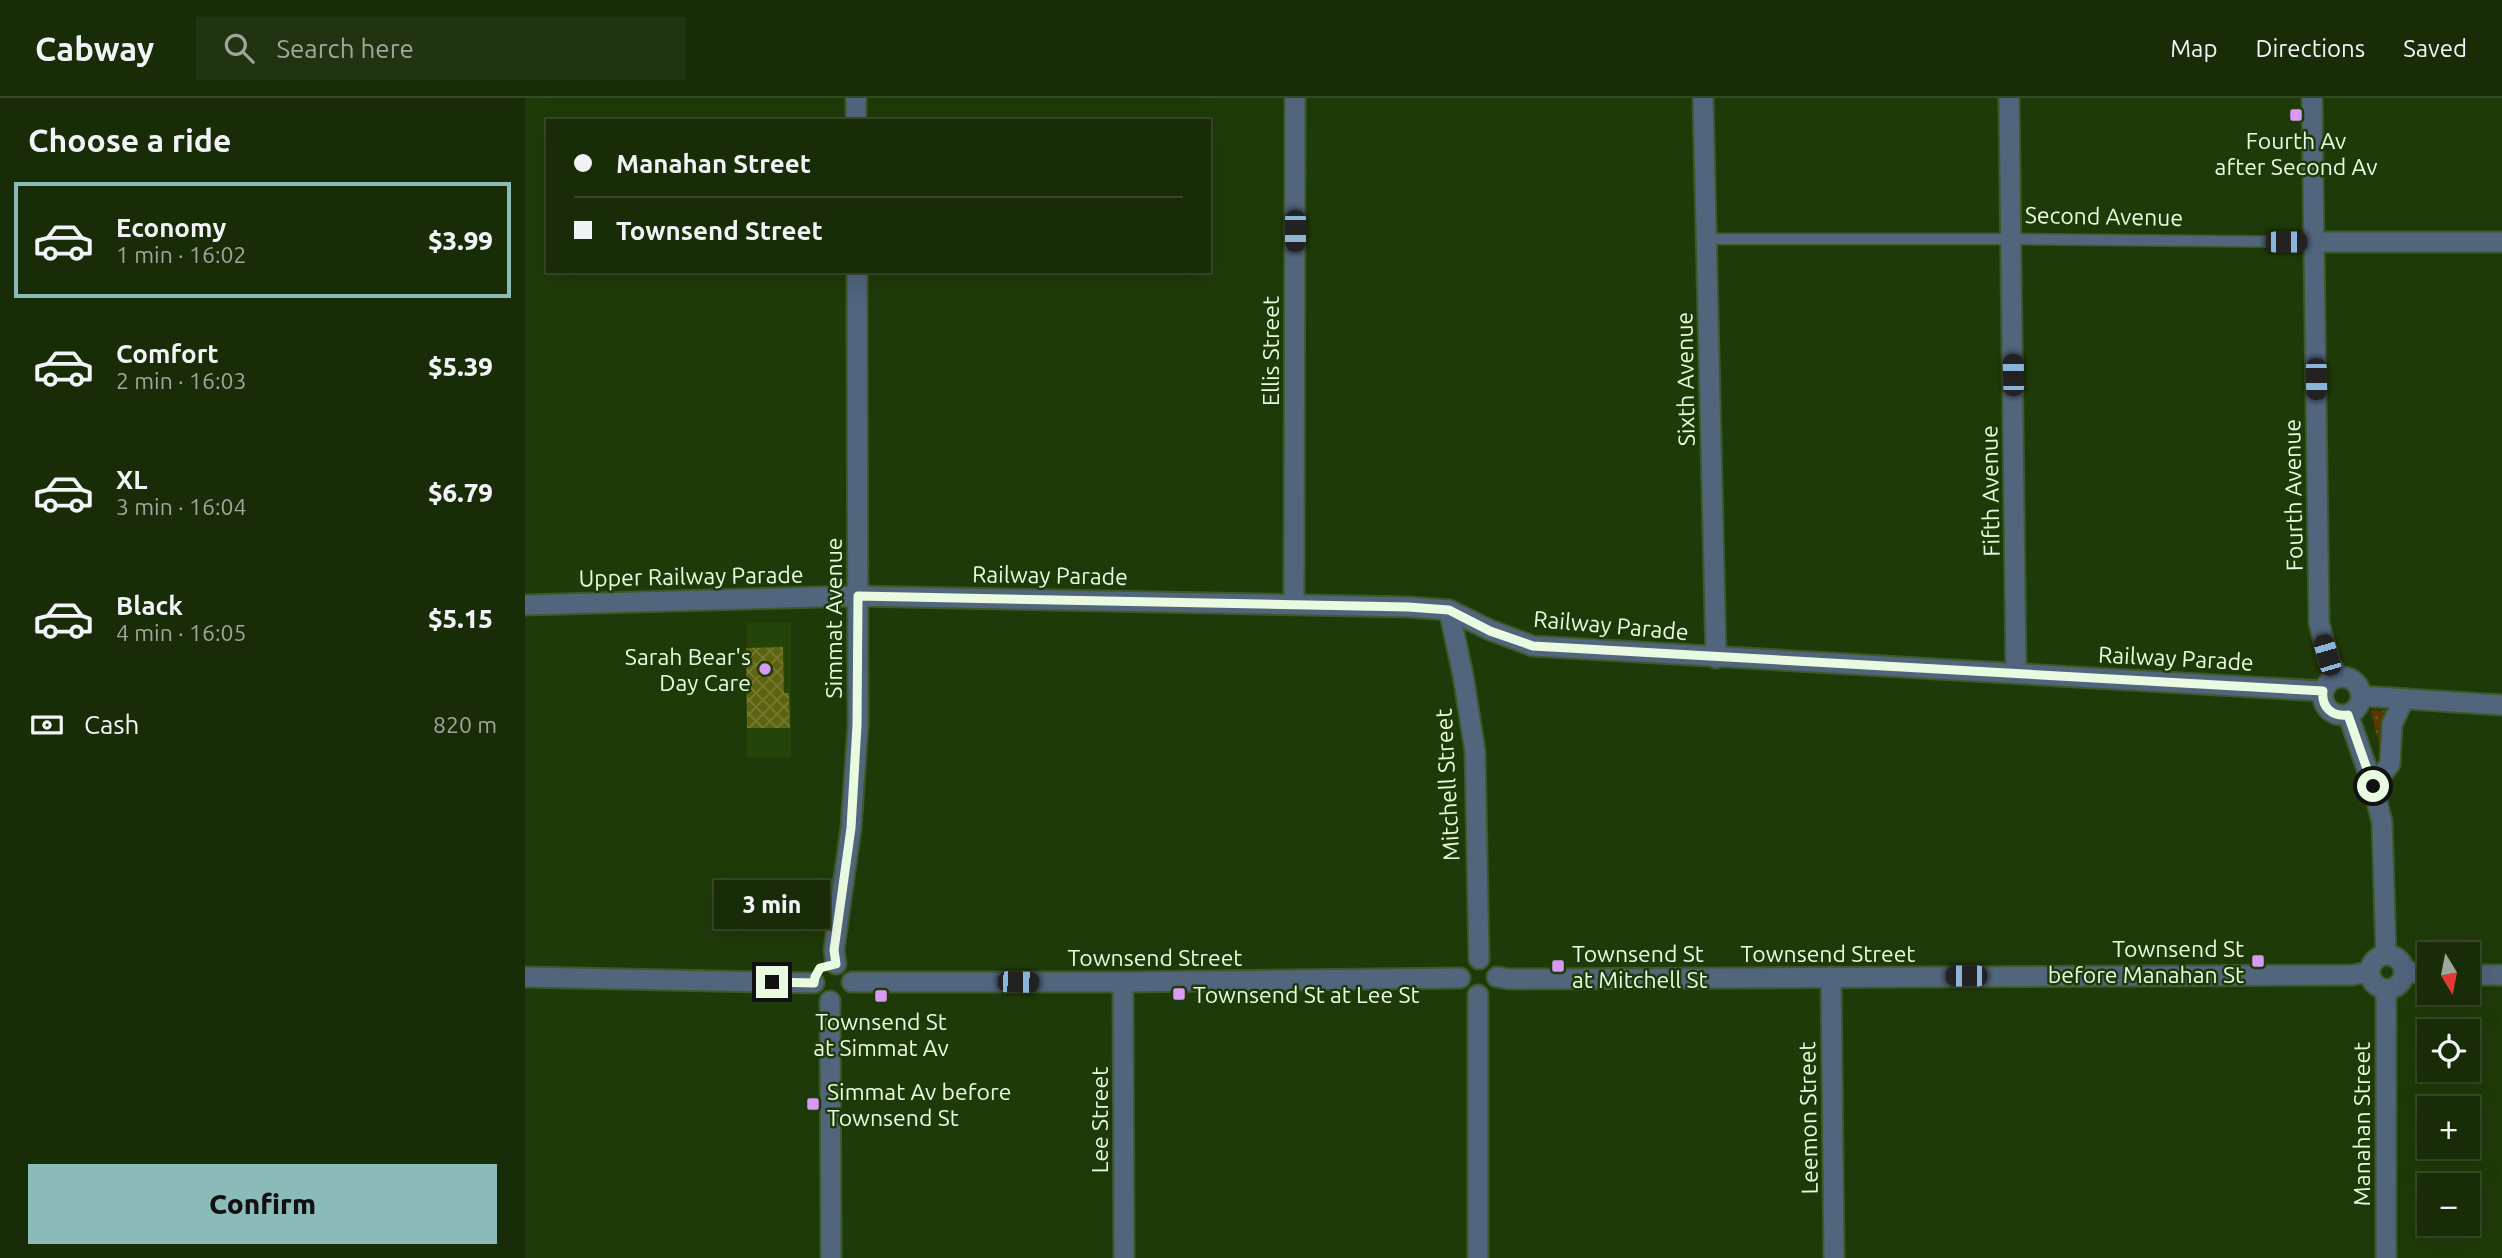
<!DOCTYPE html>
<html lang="en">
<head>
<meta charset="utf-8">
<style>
  body { margin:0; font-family:Ubuntu,sans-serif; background:#203411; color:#f1f3f6; height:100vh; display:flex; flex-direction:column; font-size:26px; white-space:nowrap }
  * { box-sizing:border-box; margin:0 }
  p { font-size:23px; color:#9ea79b }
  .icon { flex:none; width:38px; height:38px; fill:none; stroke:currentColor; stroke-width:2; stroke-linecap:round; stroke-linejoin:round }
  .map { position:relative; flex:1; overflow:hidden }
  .sheet { display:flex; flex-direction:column; background:#172c07; width:525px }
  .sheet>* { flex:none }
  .banner { position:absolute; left:21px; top:21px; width:665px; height:154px; border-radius:0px; box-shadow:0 7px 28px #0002,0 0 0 2px #364828; display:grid; align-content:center; height:154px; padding:0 28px; background:#172c07 }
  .needle { width:46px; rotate:170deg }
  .buttons { position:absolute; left:1892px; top:844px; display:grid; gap:14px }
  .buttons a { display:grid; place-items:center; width:63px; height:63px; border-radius:0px; background:#172c07; box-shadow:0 7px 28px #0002,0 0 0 2px #364828; font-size:35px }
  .end { position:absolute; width:32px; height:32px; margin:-16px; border:9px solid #e8fadf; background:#111; box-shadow:0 0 0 4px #111 }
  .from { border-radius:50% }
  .bubble { position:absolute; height:49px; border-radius:0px; background:#172c07; box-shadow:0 7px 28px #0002,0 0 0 2px #364828; font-size:23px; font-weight:800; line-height:49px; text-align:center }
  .car { position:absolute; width:21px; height:42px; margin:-21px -10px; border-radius:9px; box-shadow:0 0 5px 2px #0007; background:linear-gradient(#222 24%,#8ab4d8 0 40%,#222 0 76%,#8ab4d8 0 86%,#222 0) }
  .banner b { display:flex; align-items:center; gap:24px; height:66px; font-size:26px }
  .banner b+b { border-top:2px solid #364828 }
  .banner i { width:18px; height:18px; background:#f1f3f6 }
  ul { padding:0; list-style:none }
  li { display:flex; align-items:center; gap:21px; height:116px; margin:0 14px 10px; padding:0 14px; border:4px solid transparent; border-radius:0px }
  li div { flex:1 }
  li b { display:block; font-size:26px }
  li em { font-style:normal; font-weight:800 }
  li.selected { border-color:#8bbbb9 }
  li>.icon { width:63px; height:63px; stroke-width:1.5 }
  h2 { padding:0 28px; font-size:32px; line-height:84px }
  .pay { display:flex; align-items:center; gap:18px; height:77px; padding:0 28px; font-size:26px }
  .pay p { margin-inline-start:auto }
  .primary-button { display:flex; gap:14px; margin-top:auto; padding:14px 28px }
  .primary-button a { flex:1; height:80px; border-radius:0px; background:#8bbbb9; color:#111; font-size:28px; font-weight:800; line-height:80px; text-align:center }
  header { display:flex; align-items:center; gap:42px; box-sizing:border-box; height:98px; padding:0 35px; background:#172c07; border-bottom:2px solid #364828 }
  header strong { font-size:33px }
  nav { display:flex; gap:38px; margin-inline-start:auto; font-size:24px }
  .search { width:490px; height:63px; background:#203411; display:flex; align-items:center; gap:18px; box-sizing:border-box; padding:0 24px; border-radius:0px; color:#9ea79b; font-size:26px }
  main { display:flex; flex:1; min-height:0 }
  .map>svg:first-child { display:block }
</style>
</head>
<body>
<header>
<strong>Cabway</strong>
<div class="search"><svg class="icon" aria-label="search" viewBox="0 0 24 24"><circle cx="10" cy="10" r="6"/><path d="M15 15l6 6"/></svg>Search here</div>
<nav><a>Map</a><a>Directions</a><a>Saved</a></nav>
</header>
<main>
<section class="sheet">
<h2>Choose a ride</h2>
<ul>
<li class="selected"><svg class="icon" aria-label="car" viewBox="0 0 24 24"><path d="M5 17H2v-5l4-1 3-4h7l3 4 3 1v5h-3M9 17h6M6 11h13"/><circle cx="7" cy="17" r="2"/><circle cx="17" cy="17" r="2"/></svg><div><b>Economy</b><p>1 min · 16:02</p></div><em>$3.99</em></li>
<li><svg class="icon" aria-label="car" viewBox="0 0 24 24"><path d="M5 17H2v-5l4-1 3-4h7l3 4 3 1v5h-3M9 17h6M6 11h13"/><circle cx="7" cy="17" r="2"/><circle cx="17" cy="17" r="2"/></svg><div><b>Comfort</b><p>2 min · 16:03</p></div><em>$5.39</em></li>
<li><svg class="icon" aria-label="car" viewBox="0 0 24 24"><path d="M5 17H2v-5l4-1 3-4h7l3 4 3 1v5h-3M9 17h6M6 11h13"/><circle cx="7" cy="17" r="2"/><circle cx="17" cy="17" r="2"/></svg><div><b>XL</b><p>3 min · 16:04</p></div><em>$6.79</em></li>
<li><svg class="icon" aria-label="car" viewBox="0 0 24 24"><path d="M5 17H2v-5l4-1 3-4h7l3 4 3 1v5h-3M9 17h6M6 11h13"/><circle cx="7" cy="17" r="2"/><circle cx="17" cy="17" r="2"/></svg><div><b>Black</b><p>4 min · 16:05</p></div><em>$5.15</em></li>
</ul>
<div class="pay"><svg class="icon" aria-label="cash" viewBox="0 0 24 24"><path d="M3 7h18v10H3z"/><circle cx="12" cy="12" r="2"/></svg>Cash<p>820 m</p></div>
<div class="primary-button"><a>Confirm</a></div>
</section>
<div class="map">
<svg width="1977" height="1160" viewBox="0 0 1977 1160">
  <defs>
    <pattern id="garden-dots" width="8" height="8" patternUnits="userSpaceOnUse" patternTransform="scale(1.75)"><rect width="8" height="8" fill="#583800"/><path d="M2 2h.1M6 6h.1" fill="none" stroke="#705625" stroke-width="1.8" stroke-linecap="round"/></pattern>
    <pattern id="building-cross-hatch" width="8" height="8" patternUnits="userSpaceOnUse" patternTransform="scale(1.75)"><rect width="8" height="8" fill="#5d630e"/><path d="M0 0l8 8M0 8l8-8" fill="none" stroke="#747a31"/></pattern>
  </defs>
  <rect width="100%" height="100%" fill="#1f3a09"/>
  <!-- built -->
  <rect fill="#25440a" x="222" y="525" width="44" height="134"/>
  <!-- garden -->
  <polygon fill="url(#garden-dots)" points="1847,612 1864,613 1857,658 1846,614"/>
  <!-- building -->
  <polygon fill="url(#building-cross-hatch)" points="258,549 259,595 264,595 265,630 222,630 221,550"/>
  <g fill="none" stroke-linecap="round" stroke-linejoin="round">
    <defs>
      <polyline id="service" points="1181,141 1487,141 1789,144"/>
      <g id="minor">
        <polyline points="331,0 331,23"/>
        <polyline points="1178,0 1191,560"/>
        <polyline points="1484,0 1491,575"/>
        <polyline points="1787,0 1794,525 1804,563 1813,579"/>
        <polyline points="1789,144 1977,144"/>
        <polyline points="769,505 770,0"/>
        <polyline points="0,507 333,498 883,509 924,512 965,532 1008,548 1798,593"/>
        <polyline points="924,512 938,577 950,653 954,861"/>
        <circle cx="1817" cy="598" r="19"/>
        <polyline points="1836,598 1977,607"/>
        <polyline points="1823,616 1848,688 1857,724 1861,857"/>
        <polyline points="1848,688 1865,666 1867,626 1879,601"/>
        <circle cx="1862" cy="874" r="17"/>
        <polyline points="311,866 309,852 326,730 333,627 332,173"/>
        <polyline points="1879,873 1904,877"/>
        <polyline points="1942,877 1977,877"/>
        <polyline points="0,879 289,885"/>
        <polyline points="972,879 984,881 1827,877 1844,874"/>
        <polyline points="1306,879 1309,1160"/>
        <polyline points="327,884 598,884 935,880"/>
        <polyline points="598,884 599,1160"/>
        <polyline points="305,903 306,1160"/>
        <polyline points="953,1160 953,897"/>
        <polyline points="1861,1160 1861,892"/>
      </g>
    </defs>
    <!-- service casing -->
    <use href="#service" stroke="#3f592b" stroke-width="13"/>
    <!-- minor casing -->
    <use href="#minor" stroke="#3f592b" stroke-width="23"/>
    <!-- service -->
    <use href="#service" stroke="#51657d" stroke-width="10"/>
    <!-- minor -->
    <use href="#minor" stroke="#51657d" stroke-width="19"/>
  </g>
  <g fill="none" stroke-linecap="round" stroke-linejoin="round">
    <!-- route -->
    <path stroke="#e8fadf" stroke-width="9" d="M247 884 289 885 290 879 295 870 311 866 309 852 326 730 332 627 333 498 883 509 924 512 965 533 1008 548 1798 593C1796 609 1807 619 1823 617L1848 688"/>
  </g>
  <!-- markers -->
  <g fill="#d99af7" stroke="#1f3a09" stroke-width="2.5">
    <rect x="1764" y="10" width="14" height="14" rx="3.5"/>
    <circle cx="240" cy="571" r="7"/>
    <rect x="1726" y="856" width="14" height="14" rx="3.5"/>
    <rect x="1026" y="861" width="14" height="14" rx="3.5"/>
    <rect x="647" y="889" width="14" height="14" rx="3.5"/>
    <rect x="349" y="891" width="14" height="14" rx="3.5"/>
    <rect x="281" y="999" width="14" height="14" rx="3.5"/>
  </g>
  <g text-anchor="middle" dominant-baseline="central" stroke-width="5" stroke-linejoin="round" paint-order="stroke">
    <!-- poi labels -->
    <g font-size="23" fill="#e8fadf" stroke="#1f3a09" text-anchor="start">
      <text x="1771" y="42" text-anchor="middle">Fourth Av<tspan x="1771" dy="26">after Second Av</tspan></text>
      <text x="226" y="558" text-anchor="end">Sarah Bear's<tspan x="226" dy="26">Day Care</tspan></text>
      <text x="1719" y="850" text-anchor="end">Townsend St<tspan x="1719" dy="26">before Manahan St</tspan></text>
      <text x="1047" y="855">Townsend St<tspan x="1047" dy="26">at Mitchell St</tspan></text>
      <text x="668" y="896">Townsend St at Lee St</text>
      <text x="356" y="923" text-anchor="middle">Townsend St<tspan x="356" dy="26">at Simmat Av</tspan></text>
      <text x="302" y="993">Simmat Av before<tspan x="302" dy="26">Townsend St</tspan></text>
    </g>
    <!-- street labels -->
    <g font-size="23" fill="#e8fadf" stroke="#1f3a09">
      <text transform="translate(1579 118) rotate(1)">Second Avenue</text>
      <text transform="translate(745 253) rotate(-90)">Ellis Street</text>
      <text transform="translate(1160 281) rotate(-91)">Sixth Avenue</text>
      <text transform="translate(1465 393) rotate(-91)">Fifth Avenue</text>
      <text transform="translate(1768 397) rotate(-91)">Fourth Avenue</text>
      <text transform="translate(525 477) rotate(1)">Railway Parade</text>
      <text transform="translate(166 478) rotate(-1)">Upper Railway Parade</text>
      <text transform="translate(308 520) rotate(-90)">Simmat Avenue</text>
      <text transform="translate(1086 527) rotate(5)">Railway Parade</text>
      <text transform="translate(1651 560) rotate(3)">Railway Parade</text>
      <text transform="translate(922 687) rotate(-93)">Mitchell Street</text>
      <text x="1303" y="855">Townsend Street</text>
      <text x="630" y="859">Townsend Street</text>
      <text transform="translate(1283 1020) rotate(-91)">Leemon Street</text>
      <text transform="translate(574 1022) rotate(-90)">Lee Street</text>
      <text transform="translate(1836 1026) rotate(-90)">Manahan Street</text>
    </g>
  </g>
</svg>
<div class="buttons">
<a><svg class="needle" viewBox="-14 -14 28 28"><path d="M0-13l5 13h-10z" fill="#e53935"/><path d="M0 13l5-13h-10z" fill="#9ea79b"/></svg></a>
<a><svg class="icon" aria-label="locate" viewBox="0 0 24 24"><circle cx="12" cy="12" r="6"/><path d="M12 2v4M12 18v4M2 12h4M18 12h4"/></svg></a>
<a>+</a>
<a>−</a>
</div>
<i class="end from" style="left:1848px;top:688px"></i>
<i class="end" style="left:247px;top:884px"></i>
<div class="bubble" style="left:189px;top:782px;width:116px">3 min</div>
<i class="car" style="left:770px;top:133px;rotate:180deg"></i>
<i class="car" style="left:1761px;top:144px;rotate:90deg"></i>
<i class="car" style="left:1488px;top:277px;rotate:359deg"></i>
<i class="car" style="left:1791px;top:281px;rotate:179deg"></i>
<i class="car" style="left:1802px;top:557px;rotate:344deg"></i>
<i class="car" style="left:1441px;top:878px;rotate:270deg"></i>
<i class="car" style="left:493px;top:884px;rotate:91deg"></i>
<div class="banner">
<b><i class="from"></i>Manahan Street</b>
<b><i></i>Townsend Street</b>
</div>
</div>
</main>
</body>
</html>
